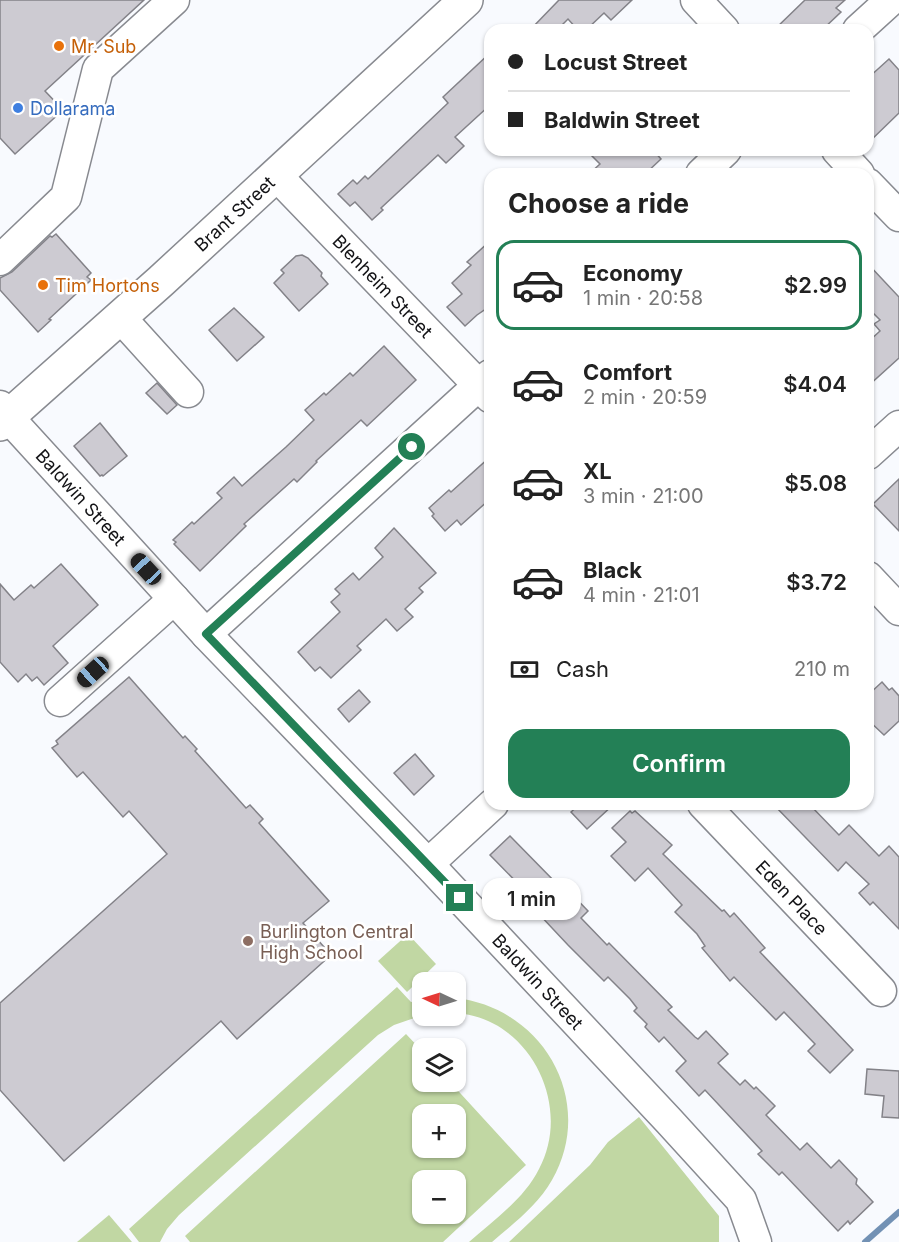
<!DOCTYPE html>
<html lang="en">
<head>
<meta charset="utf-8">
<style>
  body { margin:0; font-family:Inter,sans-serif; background:#f6f6f6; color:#222; height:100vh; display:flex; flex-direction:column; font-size:22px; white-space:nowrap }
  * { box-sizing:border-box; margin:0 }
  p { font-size:20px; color:#767676 }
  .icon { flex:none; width:33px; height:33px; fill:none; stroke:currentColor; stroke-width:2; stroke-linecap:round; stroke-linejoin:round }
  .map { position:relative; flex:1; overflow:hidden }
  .panel { position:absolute; left:484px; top:168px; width:390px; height:642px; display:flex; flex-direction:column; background:#fff; border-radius:18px; box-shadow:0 2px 4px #0004 }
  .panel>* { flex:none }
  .banner { position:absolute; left:484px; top:24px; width:390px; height:132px; border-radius:18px; box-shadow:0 2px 4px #0004; display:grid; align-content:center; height:132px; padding:0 24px; background:#fff }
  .needle { width:39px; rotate:274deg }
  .buttons { position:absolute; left:412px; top:972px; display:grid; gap:12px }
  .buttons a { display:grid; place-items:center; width:54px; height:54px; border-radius:12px; background:#fff; box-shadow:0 2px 4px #0004; font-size:30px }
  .end { position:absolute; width:27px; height:27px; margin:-14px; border:8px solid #238056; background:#fff; box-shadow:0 0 0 3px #fff }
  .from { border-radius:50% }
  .bubble { position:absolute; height:42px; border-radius:18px; background:#fff; box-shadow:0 2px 4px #0004; font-size:20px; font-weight:600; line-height:42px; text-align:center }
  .car { position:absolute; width:18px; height:36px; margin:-18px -9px; border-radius:8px; box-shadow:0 0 4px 2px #0007; background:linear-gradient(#222 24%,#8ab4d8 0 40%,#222 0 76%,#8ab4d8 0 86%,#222 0) }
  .banner b { display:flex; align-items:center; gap:21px; height:57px; font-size:22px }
  .banner b+b { border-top:2px solid #e0e0e0 }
  .banner i { width:15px; height:15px; background:#222 }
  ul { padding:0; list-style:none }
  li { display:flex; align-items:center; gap:18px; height:90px; margin:0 12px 9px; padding:0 12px; border:3px solid transparent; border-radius:18px }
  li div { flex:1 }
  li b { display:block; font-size:22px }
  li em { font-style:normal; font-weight:600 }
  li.current { border-color:#238056 }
  li>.icon { width:54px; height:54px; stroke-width:1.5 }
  h2 { padding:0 24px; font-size:27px; line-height:72px }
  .pay { display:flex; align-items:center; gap:15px; height:66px; padding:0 24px; font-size:22px }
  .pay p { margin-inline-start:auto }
  .button { display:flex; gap:12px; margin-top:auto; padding:12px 24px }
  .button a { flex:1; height:69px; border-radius:18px; background:#238056; color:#fff; font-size:24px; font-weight:600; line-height:69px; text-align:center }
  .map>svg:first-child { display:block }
</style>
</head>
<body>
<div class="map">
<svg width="899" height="1242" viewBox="0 0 899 1242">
  <rect width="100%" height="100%" fill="#f8fafe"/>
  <!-- green -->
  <g fill="#c1d7a3" fill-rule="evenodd">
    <polygon points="408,934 436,964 407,992 378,961"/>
    <polygon points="397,987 411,1002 423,1000 423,1015 394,1025 378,1035 179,1215 167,1229 160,1242 139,1242 129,1229"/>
    <path d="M456 998C543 1008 597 1101 552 1180 537 1206 514 1223 492 1242H469C494 1220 524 1199 539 1169 573 1106 530 1018 456 1013Z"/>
    <path d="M406 1034 423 1052V1082H450L526 1165 443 1242H190L185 1236ZM456 1114V1148H423V1114ZM456 1180V1214H423V1180Z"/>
    <polygon points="639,1117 719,1216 719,1242 509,1242 590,1165 608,1142"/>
    <polygon points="109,1215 132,1242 77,1242"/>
  </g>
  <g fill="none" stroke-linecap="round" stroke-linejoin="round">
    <!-- stream -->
    <polyline stroke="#7291b4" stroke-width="6" points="865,1242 899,1212"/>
  </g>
  <!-- building -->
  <g fill="#cdcbd2" stroke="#838288" stroke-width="1.5">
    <polygon points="0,0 144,0 45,91 63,110 15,154 0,138"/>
    <polygon points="559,0 632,0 611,20 604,13 586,30 578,30 568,19 557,30 530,30"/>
    <polygon points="805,0 845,0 836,8 841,12 822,30 774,30"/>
    <polygon points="490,53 490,105 455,137 464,146 446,163 438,155 381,208 383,210 372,220 355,202 350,206 338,194 353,180 357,184 365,176 368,179 448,103 443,97"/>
    <polygon points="889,59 899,70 899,113 868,143 868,78"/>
    <polygon points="586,150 653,150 661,159 645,174 589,174 600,164"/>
    <polygon points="56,234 91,273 87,277 91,280 49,319 51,320 38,332 0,290 0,278 12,272 50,236 52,237"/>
    <polygon points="490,241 490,306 477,315 465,326 447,307 462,294 452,283 471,265 467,262"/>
    <polygon points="302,255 308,258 322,273 321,276 328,284 299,311 274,283 284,273 281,270 296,256"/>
    <polygon points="868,264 899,297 899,358 868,386 868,342 880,331 874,324 880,320 868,308"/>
    <polygon points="234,308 264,337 237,361 209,330"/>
    <polygon points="384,346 416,380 367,426 361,420 316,461 317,462 297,482 294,479 244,524 246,526 200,571 174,544 176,542 173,540 192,522 194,524 222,498 217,493 234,477 242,486 286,447 314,420 305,410 324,393 326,395 350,373 353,376"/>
    <polygon points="157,383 177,405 167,414 146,393"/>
    <polygon points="100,423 127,456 103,476 102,475 100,476 74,446"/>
    <polygon points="490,457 490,499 461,525 457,520 445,531 432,516 434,514 429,508 449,490 451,492"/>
    <polygon points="899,479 899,531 873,504"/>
    <polygon points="394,528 436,573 419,588 423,592 405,609 413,617 397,631 386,619 357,646 361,650 331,678 320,667 315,671 298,652 340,612 331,602 340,594 335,589 353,573 359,580 383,557 375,548"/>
    <polygon points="61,564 98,605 53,646 68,663 44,685 37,677 32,681 26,674 18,682 0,662 0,584 14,600 31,585 34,588"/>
    <polygon points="129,677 183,738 185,736 197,749 195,751 246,808 250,805 263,819 259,823 329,901 303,923 331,955 237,1039 221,1021 64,1161 0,1090 0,1003 167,854 129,811 123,817 83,772 77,777 52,748 58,744 56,741"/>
    <polygon points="882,682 889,690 892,688 899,696 899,721 884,735 868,720 868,695"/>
    <polygon points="359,690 370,702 349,722 338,709"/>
    <polygon points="415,754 434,776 414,795 394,773"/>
    <polygon points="580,804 614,804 587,829 571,812"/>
    <polygon points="773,804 809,804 839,835 849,825 879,856 889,846 899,857 899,929 873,902 870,905 859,893 869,884 846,862 838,871"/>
    <polygon points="630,811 632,813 635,811 672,845 663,854 722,911 724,910 730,917 734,913 765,948 760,952 853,1050 830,1073 808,1051 815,1044 784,1012 776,1020 734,977 730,981 702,948 705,946 697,934 675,912 682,905 648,868 635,881 611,856 626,842 612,828"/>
    <polygon points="510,836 562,889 564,886 588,911 581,918 607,945 609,943 672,1007 668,1010 695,1037 698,1039 706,1031 728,1054 718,1063 740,1085 745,1080 754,1089 756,1087 775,1106 766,1115 800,1150 807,1143 831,1168 839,1160 857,1179 856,1184 873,1202 850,1224 848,1221 838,1231 782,1172 779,1175 758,1154 762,1151 705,1090 699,1096 676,1071 686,1061 664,1037 659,1042 645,1027 647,1024 634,1011 637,1008 630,999 608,977 604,981 568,945 537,912 539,911 531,903 534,900 490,855"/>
    <polygon points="867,1069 899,1071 899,1118 882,1117 884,1096 865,1094"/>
  </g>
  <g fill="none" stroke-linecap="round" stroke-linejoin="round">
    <defs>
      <g id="minor">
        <polyline points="696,0 724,30"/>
        <polyline points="858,30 891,0"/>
        <polyline points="837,150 859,174"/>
        <polyline points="701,174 726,150"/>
        <path id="s1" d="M276 175 490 397"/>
        <polyline points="868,184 899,216"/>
        <polyline points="0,260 66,197 98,69 174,0"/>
        <polyline points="120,317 188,392"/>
        <path id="s2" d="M0 406 8 417 206 634 428 864 669 1121 741 1200 756 1242"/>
        <polyline points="868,454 899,426"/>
        <polyline points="868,577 899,610"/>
        <polyline points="206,634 490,375"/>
        <polyline points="60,701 174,599"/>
        <path id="s3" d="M703 804 881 991"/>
        <polyline points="428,864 493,804"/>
      </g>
      <g id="major">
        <path id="s4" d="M0 424 161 281 466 0"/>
      </g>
    </defs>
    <!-- minor casing -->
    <use href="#minor" stroke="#888a90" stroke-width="33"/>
    <!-- major casing -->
    <use href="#major" stroke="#888a90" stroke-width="36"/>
    <!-- minor -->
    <use href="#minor" stroke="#fff" stroke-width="30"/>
    <!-- major -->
    <use href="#major" stroke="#fff" stroke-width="33"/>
  </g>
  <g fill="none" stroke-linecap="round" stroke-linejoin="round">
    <!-- route -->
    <polyline stroke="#238056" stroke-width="8" points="412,447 206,634 460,898"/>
  </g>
  <!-- markers -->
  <g fill="#e8710a" stroke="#fff" stroke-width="2">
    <circle cx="59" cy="46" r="6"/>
    <circle cx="43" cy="285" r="6"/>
  </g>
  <circle fill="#3f7fe0" stroke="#fff" stroke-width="2" cx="18" cy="108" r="6"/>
  <circle fill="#8d6e63" stroke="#fff" stroke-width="2" cx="248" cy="941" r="6"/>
  <g text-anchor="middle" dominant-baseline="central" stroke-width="5" stroke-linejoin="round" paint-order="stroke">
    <!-- food labels -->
    <g font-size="18" fill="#c56008" stroke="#fff" text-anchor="start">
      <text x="71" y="46">Mr. Sub</text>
      <text x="55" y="285">Tim Hortons</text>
    </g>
    <!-- shop labels -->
    <g font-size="18" fill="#366cbe" stroke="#fff" text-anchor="start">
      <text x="30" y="108">Dollarama</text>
    </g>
    <!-- street labels -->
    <g font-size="18" fill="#131316" stroke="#fff">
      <text stroke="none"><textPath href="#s4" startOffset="315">Brant Street</textPath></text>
      <text stroke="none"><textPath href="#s1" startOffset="154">Blenheim Street</textPath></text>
      <text stroke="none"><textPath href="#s2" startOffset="122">Baldwin Street</textPath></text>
      <text stroke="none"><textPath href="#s3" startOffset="129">Eden Place</textPath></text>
      <text stroke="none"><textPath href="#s2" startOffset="788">Baldwin Street</textPath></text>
    </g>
    <!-- education labels -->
    <g font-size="18" fill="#785e54" stroke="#fff" text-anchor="start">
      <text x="260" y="931">Burlington Central<tspan x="260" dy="21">High School</tspan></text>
    </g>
  </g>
</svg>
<div class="buttons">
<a><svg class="needle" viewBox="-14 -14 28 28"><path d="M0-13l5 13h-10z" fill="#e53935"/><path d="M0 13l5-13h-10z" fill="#767676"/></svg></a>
<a><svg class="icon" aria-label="layers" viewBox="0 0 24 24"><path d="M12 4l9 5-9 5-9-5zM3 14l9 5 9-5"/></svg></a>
<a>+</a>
<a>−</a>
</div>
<i class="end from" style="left:412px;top:447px"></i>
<i class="end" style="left:460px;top:898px"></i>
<div class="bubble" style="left:482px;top:878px;width:99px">1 min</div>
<i class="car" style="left:146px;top:569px;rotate:317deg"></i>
<i class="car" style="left:93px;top:672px;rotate:228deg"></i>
<div class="banner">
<b><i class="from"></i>Locust Street</b>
<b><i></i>Baldwin Street</b>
</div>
<section class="panel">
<h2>Choose a ride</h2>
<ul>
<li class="current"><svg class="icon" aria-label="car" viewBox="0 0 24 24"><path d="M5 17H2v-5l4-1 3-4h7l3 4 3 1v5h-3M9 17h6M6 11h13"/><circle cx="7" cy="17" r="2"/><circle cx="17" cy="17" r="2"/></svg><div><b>Economy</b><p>1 min · 20:58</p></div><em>$2.99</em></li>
<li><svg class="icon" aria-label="car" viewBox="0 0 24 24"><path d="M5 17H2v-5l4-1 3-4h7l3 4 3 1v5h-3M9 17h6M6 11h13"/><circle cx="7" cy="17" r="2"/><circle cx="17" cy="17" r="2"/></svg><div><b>Comfort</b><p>2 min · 20:59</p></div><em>$4.04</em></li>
<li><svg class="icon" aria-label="car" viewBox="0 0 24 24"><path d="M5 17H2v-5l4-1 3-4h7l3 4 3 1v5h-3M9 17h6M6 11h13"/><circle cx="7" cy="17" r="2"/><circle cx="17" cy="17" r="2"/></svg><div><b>XL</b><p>3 min · 21:00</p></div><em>$5.08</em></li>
<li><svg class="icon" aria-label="car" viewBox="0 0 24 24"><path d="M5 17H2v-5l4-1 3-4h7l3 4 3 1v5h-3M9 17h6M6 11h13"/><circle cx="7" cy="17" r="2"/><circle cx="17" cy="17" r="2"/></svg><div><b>Black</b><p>4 min · 21:01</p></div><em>$3.72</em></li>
</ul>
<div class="pay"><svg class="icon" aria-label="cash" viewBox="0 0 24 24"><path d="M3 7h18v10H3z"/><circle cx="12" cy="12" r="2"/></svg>Cash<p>210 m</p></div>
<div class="button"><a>Confirm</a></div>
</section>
</div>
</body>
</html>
